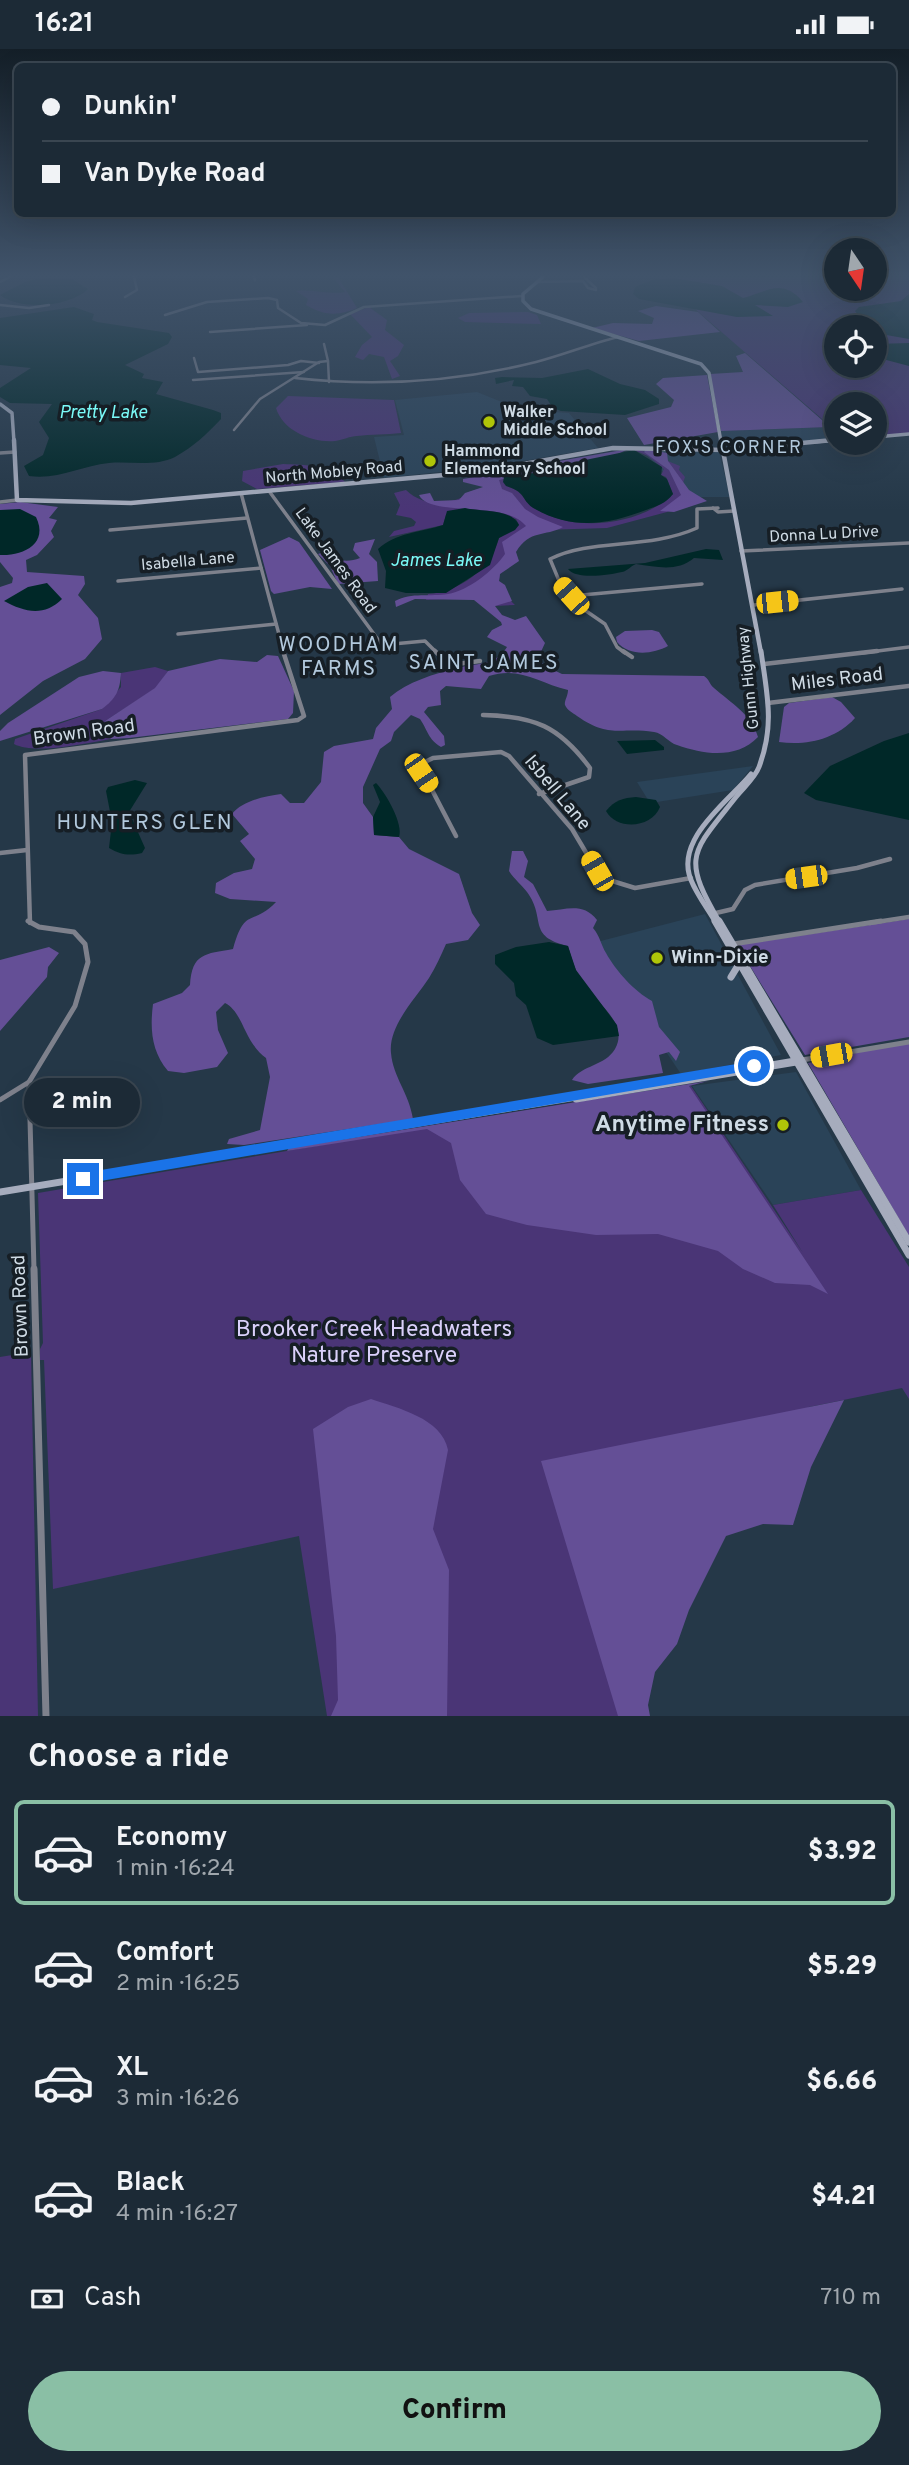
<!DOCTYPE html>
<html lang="en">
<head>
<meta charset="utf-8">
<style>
  body { margin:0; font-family:Overpass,sans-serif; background:#293642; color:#f1f3f6; height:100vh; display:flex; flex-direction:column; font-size:26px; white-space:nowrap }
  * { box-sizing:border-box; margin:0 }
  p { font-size:23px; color:#a0a7ad }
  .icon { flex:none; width:38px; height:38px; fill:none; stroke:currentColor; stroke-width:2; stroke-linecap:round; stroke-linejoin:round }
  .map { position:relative; height:1667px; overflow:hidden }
  .sheet { display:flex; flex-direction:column; background:#1c2a36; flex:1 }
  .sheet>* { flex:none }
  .top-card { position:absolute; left:14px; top:14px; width:882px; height:154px; border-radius:10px; box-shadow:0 7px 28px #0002,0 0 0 2px #3a4651; display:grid; align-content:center; height:154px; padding:0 28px; background:#1c2a36 }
  .needle { width:46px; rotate:167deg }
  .tools { position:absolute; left:824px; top:189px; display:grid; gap:14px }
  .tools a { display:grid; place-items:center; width:63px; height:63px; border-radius:50%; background:#1c2a36; box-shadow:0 7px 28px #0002,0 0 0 2px #3a4651; font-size:35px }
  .end { position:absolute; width:32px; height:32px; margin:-16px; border:9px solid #1a73e8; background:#fff; box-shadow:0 0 0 4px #fff }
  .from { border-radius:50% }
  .bubble { position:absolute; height:49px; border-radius:24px; background:#1c2a36; box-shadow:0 7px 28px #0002,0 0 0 2px #3a4651; font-size:23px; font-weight:800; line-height:49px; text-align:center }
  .car { position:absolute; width:21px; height:42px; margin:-21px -10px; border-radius:9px; box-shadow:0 0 5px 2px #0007; background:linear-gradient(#f5c518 24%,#345 0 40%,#f5c518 0 76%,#345 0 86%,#f5c518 0) }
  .top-card b { display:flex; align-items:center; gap:24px; height:66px; font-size:26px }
  .top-card b+b { border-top:2px solid #3a4651 }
  .top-card i { width:18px; height:18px; background:#f1f3f6 }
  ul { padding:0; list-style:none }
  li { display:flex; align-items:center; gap:21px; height:105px; margin:0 14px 10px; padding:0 14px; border:4px solid transparent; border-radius:10px }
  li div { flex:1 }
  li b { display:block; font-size:26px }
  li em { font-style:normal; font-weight:800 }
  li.on { border-color:#8abfa5 }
  li>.icon { width:63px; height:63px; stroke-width:1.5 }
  h2 { padding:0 28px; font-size:32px; line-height:84px }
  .pay { display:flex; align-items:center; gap:18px; height:77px; padding:0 28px; font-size:26px }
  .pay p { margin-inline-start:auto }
  .button { display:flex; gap:14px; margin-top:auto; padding:14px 28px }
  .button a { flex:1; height:80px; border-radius:42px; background:#8abfa5; color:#111; font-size:28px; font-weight:800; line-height:80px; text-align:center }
  .status { display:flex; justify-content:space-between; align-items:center; height:49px; padding:0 35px; background:#1c2a36; direction:ltr }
  .status svg { height:19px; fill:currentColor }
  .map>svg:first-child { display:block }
</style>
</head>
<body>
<div class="status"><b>16:21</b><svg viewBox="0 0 49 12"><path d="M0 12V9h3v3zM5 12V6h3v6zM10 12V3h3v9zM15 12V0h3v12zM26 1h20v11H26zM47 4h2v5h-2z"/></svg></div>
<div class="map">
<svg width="909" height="1667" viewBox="0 0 909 1667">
  <rect width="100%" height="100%" fill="#253848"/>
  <!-- built -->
  <g fill="#2a4358">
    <polygon points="477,343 522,361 569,364 598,399 494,417 384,429 374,388 404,386 395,351"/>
    <polygon points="830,378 836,383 836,391 725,400 721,382"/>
    <polygon points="639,398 719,403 730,448 687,448"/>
    <polygon points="753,717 733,741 657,753 650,754 637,733"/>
    <polygon points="705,865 781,1006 681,1025 593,894"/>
    <polygon points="796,1023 861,1141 773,1156 692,1037"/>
  </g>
  <!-- green -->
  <g fill="#4a3576" fill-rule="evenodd">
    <path d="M333 228H338L357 259C339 267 324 267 306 256L308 250 296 242C313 240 329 246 345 243Z"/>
    <path d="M658 228H836V240H875V228H909V384L875 387V355H836V382ZM836 278H875V317H836Z"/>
    <polygon points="369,258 387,271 385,281 404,296 398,307 390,312 400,327 392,330 384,308 369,305 363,311 355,308 362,296 372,288 350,265"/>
    <polygon points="528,263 537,266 541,275 465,273 458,269 469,264"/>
    <path d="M288 347 394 351 401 384C386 386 371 385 357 387 350 387 343 391 335 392 312 394 283 382 276 359Z"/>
    <path d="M638 400 680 417 679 421 685 428 682 437 685 444 667 463 607 479 543 481 517 492 500 525 499 532 505 546 515 556 495 557 481 548 426 551 428 545C460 543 490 520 499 489L519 476 516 470 465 459 446 466 443 476 389 488 394 482 414 477 416 473 411 469 396 466 400 456 394 444 406 441C439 472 480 439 511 423 517 433 522 449 531 456 569 486 640 477 673 445L666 428 661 426 664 420 648 407 634 401Z"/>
    <path d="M283 415C305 416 329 415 345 433L257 440 242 432 243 422Z"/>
    <path d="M155 618 168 622 156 639 105 672 103 681 111 690C87 694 35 706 14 695L15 690 102 660 121 638V624Z"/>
    <polygon points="691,1037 803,1204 773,1156 861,1141 909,1218 909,1350 902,1339 809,1358 715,1468 634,1667 327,1667 299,1487 53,1540 44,1311 40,1311 40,1300 43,1294 38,1144 588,1051"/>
    <polygon points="31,1303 38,1667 0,1667 0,1308"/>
  </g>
  <!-- forest -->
  <g fill="#644f96">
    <polygon points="656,257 698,263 720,283 639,292 592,279 613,274 652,275 654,269 638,262"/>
    <polygon points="745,304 830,378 721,382 710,325 743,323 736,307"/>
    <polygon points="707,326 718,383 644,396 627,369 671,358 674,351 656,335 663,329"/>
    <path d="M628 400 618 405 499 431 502 440 512 444 525 460 538 468 563 478C545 488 530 480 516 503L519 512 500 525 499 532 505 536 512 552 495 557 502 566 515 571 526 567 545 594 539 607 543 616 562 625 704 627C710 631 709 635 714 639 731 654 751 665 758 688 737 710 705 706 677 696 669 694 663 684 654 683 620 678 610 690 577 667 573 664 567 661 565 656 564 652 568 647 568 641 539 634 519 617 489 627L481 640 446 637 440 642 441 656 428 658 424 663 444 687 445 696 441 698C428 690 428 682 420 670L411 666 394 683 391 692 380 700 363 738V754L373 768 374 786 399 788 409 800 459 825 472 864 480 876 468 891 446 895C441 906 436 918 429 929 416 949 388 977 391 1004 393 1028 409 1044 413 1070L244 1096 227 1095 229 1090 260 1081 270 1028 266 1009C243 992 244 964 225 954L216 963 218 981 228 1004 217 1018 184 1024 168 1022C151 1002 150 979 153 955L182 944 190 936C192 904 205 905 233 900 245 857 252 878 276 853L230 850 215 844 216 834 234 824 252 820 255 810 240 792 249 785 232 765C242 752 265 747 281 745L290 754H304L321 733 324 703 334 697 373 690 376 679 392 660 390 648C407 633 434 625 457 619 475 614 496 617 507 598L487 588 492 581 502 576 501 573 474 551 415 550 396 558 395 552C412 543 430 548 448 545 468 542 494 521 505 505L502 493 526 477C505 450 430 469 419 446L430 444 434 452 459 451 465 444 483 438 463 433V430L514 421 526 424 542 421V415Z"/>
    <polygon points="646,400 667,404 668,412 689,441 707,452 674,463 660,462 681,446 669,421 644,403"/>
    <polygon points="20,453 58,458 49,469 57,471 51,482 54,488 37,506 26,511 27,523 84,527 85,535 78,546 98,569 102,590 85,610 43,632 0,666 0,538 12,534 13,529 0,513 0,455"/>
    <polygon points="289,488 299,493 332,540 310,538 274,545 271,542 260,501"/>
    <path d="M375 490 369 505 377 513 378 532 338 535 330 517 318 505 324 503C336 512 347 514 360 509L353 501 355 494Z"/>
    <path d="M652 581 659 583 668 597C653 605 630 608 617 593L616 588 625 582Z"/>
    <polygon points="267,606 278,607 294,642 293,664 288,670 129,689 111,690 103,681 105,672 155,639 168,622 220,610 257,613"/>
    <path d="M103 622 121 624C120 642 116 649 102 660L0 692V682L8 674 79 628Z"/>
    <path d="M832 648 841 653 855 669C836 690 807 697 779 693L784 658 789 654Z"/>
    <path d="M512 802H523L528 812 524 828 533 835 547 862C566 861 583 853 597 871L593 879C600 887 601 896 606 904 616 922 634 942 652 952L659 978 680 1003 676 1012 669 1003 659 1006 663 1024 588 1035 572 1031C582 1016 605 1017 615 1000 629 975 598 955 585 937 576 925 572 911 568 897 526 887 547 870 527 843 522 836 514 830 509 822Z"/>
    <polygon points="909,870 909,988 805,1006 737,896"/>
    <polygon points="49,898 59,904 48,918 47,928 0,982 0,911"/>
    <polygon points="909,993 909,1187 808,1014"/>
    <polygon points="708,1032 689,1037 828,1245 810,1236 775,1234 743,1220 718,1202 658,1185 596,1186 527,1176 486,1165 460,1131 451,1094 427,1080 287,1102 289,1099"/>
    <path d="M371 1350C397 1359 442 1369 448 1401L433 1480 449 1521 447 1667H331L338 1651 336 1587 313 1380 348 1358Z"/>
    <polygon points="844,1351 811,1418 793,1476 763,1475 726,1487 689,1561 677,1595 655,1623 648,1656 650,1667 618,1667 541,1412"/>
  </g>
  <!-- water -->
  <g fill="#002828">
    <path d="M47 229 72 230 88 240C70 258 21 262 0 246L27 232Z"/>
    <path d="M673 229 722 237 743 249C767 243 782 228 803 253L788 258 755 256 773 267 737 268 639 250 633 245 635 238 652 231Z"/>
    <polygon points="909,245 909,290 875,284 875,278 840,278 848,275 847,273 862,271 855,262 859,258 901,252"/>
    <path d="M74 258 94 265 92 271 97 273 169 284 172 288 168 295 125 316 144 325 142 329 163 333 156 345 213 361 221 364V370C207 385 193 398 175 408 155 418 130 412 109 414 81 417 58 431 29 427L24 417 43 406 49 389 39 373 52 355 10 354 0 348V339L31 319 0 316V269Z"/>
    <polygon points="909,294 909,317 875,308 875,295"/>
    <polygon points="588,320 620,335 645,341 659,350 659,355 625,366 561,362 553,359 547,350 530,347 523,338 512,337 514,331 496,335 495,329 502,328 542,329"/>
    <path d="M634 401 662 418 661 426 667 430 673 445C665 455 657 457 646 461 607 476 573 481 535 460 520 451 528 444 506 437L503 433 504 428 544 423 551 418Z"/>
    <path d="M465 459C481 463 511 459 519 476L515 481 499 489 490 516 446 544H406L385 539 386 522 378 500C395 484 421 483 443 476L447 462Z"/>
    <path d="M20 460 36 468C49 495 23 507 0 506V461Z"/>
    <path d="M706 500 719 501 723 511 694 509C677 523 658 518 636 515 630 517 628 522 622 523 609 526 576 531 568 520L645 514Z"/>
    <path d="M47 534 62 550C44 568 24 563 4 552L28 538Z"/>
    <polygon points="909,684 909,771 816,751 804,744 830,717 884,692"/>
    <polygon points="655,691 664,698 664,701 627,705 617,692"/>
    <path d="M135 731 147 734 129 763 145 799 142 804C129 807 121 806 109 799L112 773 106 742 108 738Z"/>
    <path d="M376 734C386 744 404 776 399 788L374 786 373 768 380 753 373 736Z"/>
    <path d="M636 748 656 751 660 758C652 779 617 782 606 762 615 751 623 749 636 748Z"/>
    <polygon points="549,893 568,897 576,921 617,976 619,987 553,996 537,989 526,956 516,947 514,934 495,915 495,906 516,898"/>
  </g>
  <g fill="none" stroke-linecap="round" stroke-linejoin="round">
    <!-- street-far4 -->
    <g stroke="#7e818c" stroke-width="2.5">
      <polyline points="254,228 255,231"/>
      <polyline points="584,228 596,239"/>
      <polyline points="0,233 10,228"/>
      <polyline points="537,233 583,232 588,239 596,241"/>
      <polyline points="125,248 137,241 134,228"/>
      <polyline points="0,256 29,259 49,256"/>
      <polyline points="165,266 207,253 268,249 277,251 278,259 301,274 325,276 364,258 522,247"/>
      <polyline points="210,283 307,276"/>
      <polyline points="194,309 198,323 288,316 301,312 319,314"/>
      <polyline points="328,312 329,333"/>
      <path d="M295 329C376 338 456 333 536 313 563 306 590 295 618 288"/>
      <polyline points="193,331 304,323"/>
      <polyline points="234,381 260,350 319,313 328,312 324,295"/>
    </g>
    <!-- street-far3 -->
    <g stroke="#7e818c" stroke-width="3.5">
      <polyline points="0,404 15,403"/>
      <polyline points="269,442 382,596 425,592 437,604"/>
      <polyline points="241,444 284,604"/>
      <polyline points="0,453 17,451"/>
      <polyline points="713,459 718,463 734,462"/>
      <polyline points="110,481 247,469"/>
      <polyline points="741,502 909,494"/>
      <polyline points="118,532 261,519"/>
      <polyline points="571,547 702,535"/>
      <polyline points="754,556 902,540"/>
      <polyline points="178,585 276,575"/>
      <path d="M625 604 617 598 605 575 573 553 560 534 550 510C591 489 648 501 697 479V460L718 459"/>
      <polyline points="862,604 909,598"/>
    </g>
    <!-- street-far2 -->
    <g stroke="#7e818c" stroke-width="4.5">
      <polyline points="435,602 449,616 480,612"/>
      <polyline points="623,602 632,608"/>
      <polyline points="764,615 877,602"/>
      <polyline points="768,654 909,637"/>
      <path d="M483 666C534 667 559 677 590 719L589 728 539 745"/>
      <polyline points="456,787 419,716 433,709 501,703 509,707 572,780 597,822 609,831 635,839 691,829"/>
      <polyline points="0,804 27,801"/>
      <polyline points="716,864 733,860 745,841 755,836 857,819 890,810"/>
      <polyline points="30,874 25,706 298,671 304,667 283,602"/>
      <polyline points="870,874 909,868"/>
    </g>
    <!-- street-far1 -->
    <g stroke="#7e818c" stroke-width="5">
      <polyline points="28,872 39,878 74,883 85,895 88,913 75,957 29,1033 34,1221"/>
      <polyline points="733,895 881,872"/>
      <polyline points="802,1011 909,993"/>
      <polyline points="0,1051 29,1033"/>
    </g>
    <!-- street -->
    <polyline stroke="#7e818c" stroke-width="7" points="34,1220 46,1667"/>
    <!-- secondary-far3 -->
    <g stroke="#a6acbd" stroke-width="3.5">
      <polyline points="543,228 523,245 523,252 531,260 701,315 709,324 721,393"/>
      <polyline points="0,355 12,364 14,393"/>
      <polyline points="875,388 909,385"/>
      <polyline points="813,393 836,391"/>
    </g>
    <!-- secondary-far2 -->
    <g stroke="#a6acbd" stroke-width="4.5">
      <polyline points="14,391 17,451 131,454 478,423 613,399 727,401 833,391"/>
      <polyline points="721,391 761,604"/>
    </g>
    <!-- secondary-far1 -->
    <g stroke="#a6acbd" stroke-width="5">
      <path d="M716 874C708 860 697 846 691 831 674 790 729 752 751 725"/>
      <path d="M720 874C681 807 691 805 736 748 743 739 755 729 759 718 775 675 767 646 761 602"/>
    </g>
    <!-- secondary -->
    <g stroke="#a6acbd" stroke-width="7">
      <polyline points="715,872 909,1206"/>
      <polyline points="719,872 909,1193"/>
      <polyline points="731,928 739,915"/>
      <polyline points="576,1050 796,1013"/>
      <polyline points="0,1143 801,1011"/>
    </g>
  </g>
  <!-- sky -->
  <linearGradient id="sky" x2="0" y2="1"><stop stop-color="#141f28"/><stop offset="0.49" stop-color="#40536a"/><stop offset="1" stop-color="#40536a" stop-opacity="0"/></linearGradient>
  <rect width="909" height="462" fill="url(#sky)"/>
  <!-- route -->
  <polygon fill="#1a73e8" points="754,1012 761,1017 759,1020 83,1135 76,1130 83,1124"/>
  <!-- markers -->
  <g fill="#afc508" stroke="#161e25" stroke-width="2.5">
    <circle cx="489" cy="373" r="7"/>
    <circle cx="430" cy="412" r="7"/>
    <circle cx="657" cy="909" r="7"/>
    <circle cx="783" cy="1076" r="7"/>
  </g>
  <g text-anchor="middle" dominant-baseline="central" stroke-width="7" stroke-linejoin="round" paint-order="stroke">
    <!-- far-poi labels -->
    <g font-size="16" font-weight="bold" fill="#cfdbe5" stroke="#161e25" text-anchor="start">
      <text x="503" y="364">Walker<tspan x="503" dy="18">Middle School</tspan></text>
      <text x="444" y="403">Hammond<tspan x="444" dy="18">Elementary School</tspan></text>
    </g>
    <!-- far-street labels -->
    <g font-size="16" fill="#cfdbe5" stroke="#161e25">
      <text transform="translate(334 424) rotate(-5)">North Mobley Road</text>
      <text transform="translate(824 486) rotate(-3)">Donna Lu Drive</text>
      <text transform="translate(335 512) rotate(54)">Lake James Road</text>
      <text transform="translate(188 513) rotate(-5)">Isabella Lane</text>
      <text transform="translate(749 629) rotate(-96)">Gunn Highway</text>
    </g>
    <!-- far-water labels -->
    <g font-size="18" font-style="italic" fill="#7afaf8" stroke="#161e25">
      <text x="103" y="364">Pretty Lake</text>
      <text x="436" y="512">James Lake</text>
    </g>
    <!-- far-neighbourhood labels -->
    <g font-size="18" letter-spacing="2" fill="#b2c9dd" stroke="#161e25">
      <text x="729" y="399">FOX'S CORNER</text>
    </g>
    <!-- street labels -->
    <g font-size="19" fill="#cfdbe5" stroke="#161e25">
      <text transform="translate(837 631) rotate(-7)">Miles Road</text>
      <text transform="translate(84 684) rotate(-8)">Brown Road</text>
      <text transform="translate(557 744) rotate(50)">Isbell Lane</text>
      <text transform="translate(21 1257) rotate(-92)">Brown Road</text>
    </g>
    <!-- poi labels -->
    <g font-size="19" font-weight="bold" fill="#cfdbe5" stroke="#161e25" text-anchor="start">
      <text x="671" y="909">Winn-Dixie</text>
    </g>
    <!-- neighbourhood labels -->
    <g font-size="21" letter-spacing="2" fill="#b2c9dd" stroke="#161e25">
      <text x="339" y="596">WOODHAM<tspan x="339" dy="24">FARMS</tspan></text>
      <text x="484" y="614">SAINT JAMES</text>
      <text x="145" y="774">HUNTERS GLEN</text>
    </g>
    <!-- near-poi labels -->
    <g font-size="23" font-weight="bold" fill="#cfdbe5" stroke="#161e25" text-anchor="end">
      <text x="769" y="1076">Anytime Fitness</text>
    </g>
    <!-- near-park labels -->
    <g font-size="23" fill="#dad0fa" stroke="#161e25">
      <text x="374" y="1281">Brooker Creek Headwaters<tspan x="374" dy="26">Nature Preserve</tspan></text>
    </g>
  </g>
</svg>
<div class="tools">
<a><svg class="needle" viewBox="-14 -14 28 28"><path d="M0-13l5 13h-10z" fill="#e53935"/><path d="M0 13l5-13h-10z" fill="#a0a7ad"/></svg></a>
<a><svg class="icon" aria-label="locate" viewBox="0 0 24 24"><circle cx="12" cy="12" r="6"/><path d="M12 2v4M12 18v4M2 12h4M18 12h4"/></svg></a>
<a><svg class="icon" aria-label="layers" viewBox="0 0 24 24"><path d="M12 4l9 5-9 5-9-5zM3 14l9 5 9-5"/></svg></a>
</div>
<i class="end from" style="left:754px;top:1017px"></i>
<i class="end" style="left:83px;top:1130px"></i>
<div class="bubble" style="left:24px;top:1029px;width:116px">2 min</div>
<i class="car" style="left:571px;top:547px;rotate:318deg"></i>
<i class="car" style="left:777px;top:553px;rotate:84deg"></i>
<i class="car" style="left:421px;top:724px;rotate:146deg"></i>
<i class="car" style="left:597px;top:822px;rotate:330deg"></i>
<i class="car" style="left:806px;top:828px;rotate:262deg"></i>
<i class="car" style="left:831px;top:1006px;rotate:260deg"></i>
<div class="top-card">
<b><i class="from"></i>Dunkin'</b>
<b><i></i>Van Dyke Road</b>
</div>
</div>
<section class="sheet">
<h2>Choose a ride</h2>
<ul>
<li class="on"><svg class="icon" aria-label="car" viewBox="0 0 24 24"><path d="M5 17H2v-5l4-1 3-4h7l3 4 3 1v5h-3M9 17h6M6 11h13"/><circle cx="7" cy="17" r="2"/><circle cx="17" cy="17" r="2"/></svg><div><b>Economy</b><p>1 min · 16:24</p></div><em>$3.92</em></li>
<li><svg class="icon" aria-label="car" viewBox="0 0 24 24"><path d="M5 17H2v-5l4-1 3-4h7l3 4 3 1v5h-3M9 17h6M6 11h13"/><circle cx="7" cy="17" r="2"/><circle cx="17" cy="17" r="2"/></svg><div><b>Comfort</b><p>2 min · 16:25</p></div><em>$5.29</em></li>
<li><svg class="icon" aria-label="car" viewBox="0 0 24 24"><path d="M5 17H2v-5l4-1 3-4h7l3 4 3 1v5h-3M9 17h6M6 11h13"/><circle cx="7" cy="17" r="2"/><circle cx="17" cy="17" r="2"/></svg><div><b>XL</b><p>3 min · 16:26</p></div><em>$6.66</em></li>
<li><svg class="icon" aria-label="car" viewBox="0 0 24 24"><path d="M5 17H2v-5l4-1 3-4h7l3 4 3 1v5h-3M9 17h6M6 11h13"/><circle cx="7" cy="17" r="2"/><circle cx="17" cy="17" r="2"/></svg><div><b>Black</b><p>4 min · 16:27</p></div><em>$4.21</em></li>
</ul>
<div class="pay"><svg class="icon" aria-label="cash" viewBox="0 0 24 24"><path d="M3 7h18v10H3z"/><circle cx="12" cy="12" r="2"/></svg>Cash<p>710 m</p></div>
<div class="button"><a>Confirm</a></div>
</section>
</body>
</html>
